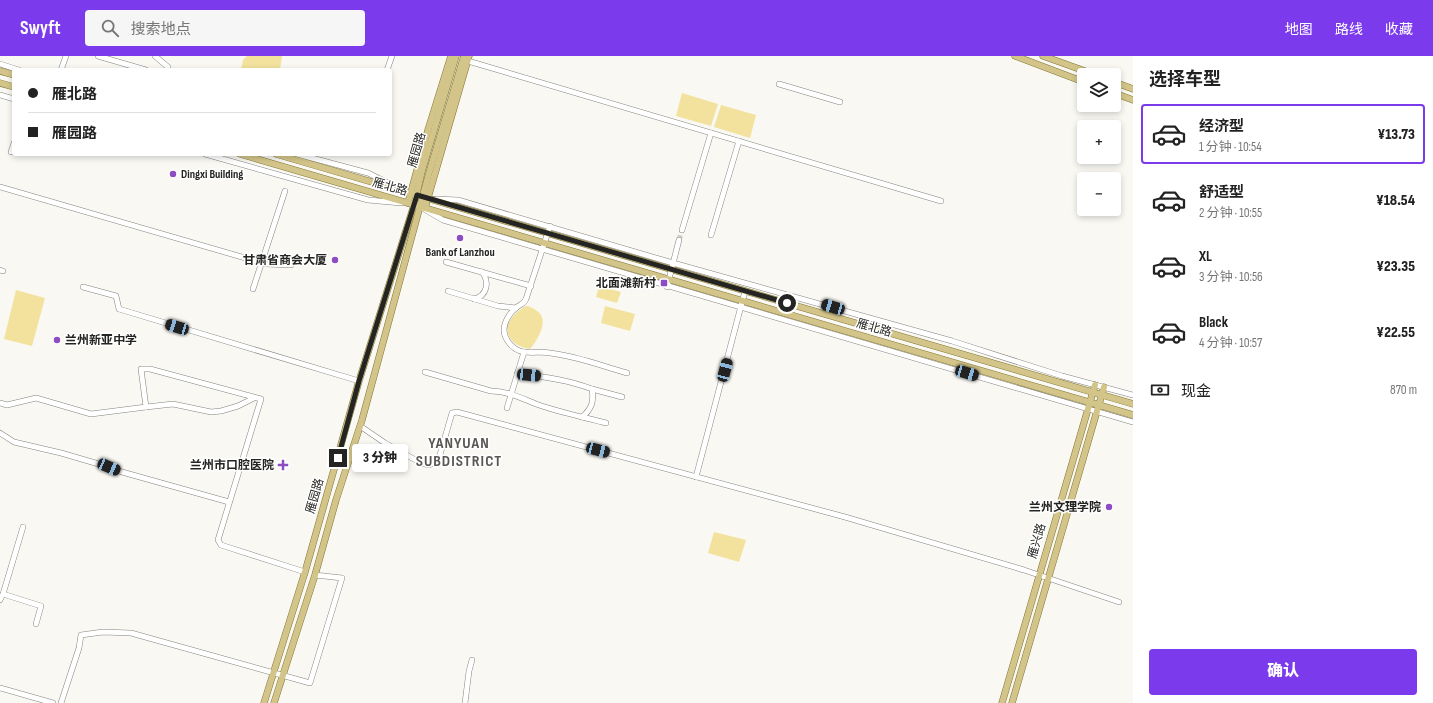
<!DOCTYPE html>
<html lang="zh">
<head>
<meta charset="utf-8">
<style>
  body { margin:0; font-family:"Sofia Sans Condensed","Noto Sans SC",sans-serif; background:#f6f6f6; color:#222; height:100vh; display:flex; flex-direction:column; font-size:15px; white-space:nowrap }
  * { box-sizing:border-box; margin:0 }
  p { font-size:13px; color:#767676 }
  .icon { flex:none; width:22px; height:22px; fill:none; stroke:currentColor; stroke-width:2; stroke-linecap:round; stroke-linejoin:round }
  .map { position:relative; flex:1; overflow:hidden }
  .details { display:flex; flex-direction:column; background:#fff; width:300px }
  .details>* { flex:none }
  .top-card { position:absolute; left:12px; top:12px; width:380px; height:88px; border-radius:4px; box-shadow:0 2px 6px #0003; display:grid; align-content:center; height:88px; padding:0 16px; background:#fff }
  .controls { position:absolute; left:1077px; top:12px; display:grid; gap:8px }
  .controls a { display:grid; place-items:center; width:44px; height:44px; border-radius:4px; background:#fff; box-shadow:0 2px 6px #0003; font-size:20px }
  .end { position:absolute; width:18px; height:18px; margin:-9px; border:5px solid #242422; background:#fff; box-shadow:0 0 0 2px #fff }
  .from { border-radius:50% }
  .bubble { position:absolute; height:28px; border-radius:4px; background:#fff; box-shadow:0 2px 6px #0003; font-size:13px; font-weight:800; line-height:28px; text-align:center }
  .car { position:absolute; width:12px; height:24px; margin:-12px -6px; border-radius:5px; box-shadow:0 0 3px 1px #0007; background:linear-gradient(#222 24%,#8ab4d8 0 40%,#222 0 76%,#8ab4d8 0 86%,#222 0) }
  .top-card b { display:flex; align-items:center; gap:14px; height:38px; font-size:15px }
  .top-card b+b { border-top:1px solid #e0e0e0 }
  .top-card i { width:10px; height:10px; background:#222 }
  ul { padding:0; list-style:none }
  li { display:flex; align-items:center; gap:12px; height:60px; margin:0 8px 6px; padding:0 8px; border:2px solid transparent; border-radius:4px }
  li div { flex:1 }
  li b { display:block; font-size:15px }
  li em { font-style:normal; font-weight:800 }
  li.active { border-color:#7c3aed }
  li>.icon { width:36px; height:36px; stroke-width:1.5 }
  h2 { padding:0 16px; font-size:18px; line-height:48px }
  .pay { display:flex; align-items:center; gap:10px; height:44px; padding:0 16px; font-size:15px }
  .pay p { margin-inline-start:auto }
  .primary-button { display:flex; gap:8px; margin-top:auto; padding:8px 16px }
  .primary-button a { flex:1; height:46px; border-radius:4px; background:#7c3aed; color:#fff; font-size:16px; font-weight:800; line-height:46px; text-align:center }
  header { display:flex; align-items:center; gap:24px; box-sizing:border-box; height:56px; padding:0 20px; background:#7c3aed; color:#fff }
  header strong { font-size:19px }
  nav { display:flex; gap:22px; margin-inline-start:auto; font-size:14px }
  .search { width:280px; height:36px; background:#f6f6f6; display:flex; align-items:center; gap:10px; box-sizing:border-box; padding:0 14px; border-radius:4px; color:#767676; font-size:15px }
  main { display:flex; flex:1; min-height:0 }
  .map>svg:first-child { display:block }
</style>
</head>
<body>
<header>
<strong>Swyft</strong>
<div class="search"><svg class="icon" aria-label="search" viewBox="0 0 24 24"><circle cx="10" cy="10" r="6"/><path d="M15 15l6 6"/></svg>搜索地点</div>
<nav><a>地图</a><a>路线</a><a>收藏</a></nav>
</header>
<main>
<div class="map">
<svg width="1133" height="647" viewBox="0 0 1133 647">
  <rect width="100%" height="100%" fill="#f9f8f3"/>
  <!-- green -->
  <g fill="#f3e29d">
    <polygon points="247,0 282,0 280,14 241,14 243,4"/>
    <polygon points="682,37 718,48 711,70 676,60"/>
    <polygon points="721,49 756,59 750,82 714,71"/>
    <polygon points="599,230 621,236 617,247 596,241"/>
    <polygon points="16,234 45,242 32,290 4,283"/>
    <path d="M525 250C530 250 533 252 537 255 550 263 538 284 530 293 510 290 499 274 515 258 518 255 522 253 525 250Z"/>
    <polygon points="605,250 635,258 630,275 601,267"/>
    <polygon points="714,476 746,484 739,506 708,497"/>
  </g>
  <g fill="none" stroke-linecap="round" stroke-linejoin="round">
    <!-- minor-tunnel -->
    <polyline stroke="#cecec9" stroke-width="5" stroke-dasharray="5 2.5" stroke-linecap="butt" points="679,184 682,174"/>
    <defs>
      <g id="minor">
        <polyline points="98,0 146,14"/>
        <polyline points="155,0 168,11 168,14"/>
        <polyline points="468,5 941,145"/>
        <polyline points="0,8 19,14"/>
        <polyline points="61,14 66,0"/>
        <polyline points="387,14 392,0"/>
        <polyline points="779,28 840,46"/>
        <polyline points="0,39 14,43"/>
        <polyline points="11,96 14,87"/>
        <polyline points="205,98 368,144 401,147"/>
        <polyline points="297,98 368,117 398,132"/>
        <polyline points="0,131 266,208 291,209"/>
        <polyline points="436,143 458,144 673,207 952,285 1062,320 1133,339"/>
        <polyline points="424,153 443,164 1133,366"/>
        <path d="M550 170 526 243C524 248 521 248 517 251 510 256 504 266 504 274 504 283 512 292 520 295 529 298 541 295 550 297 577 300 602 310 627 317"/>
        <polyline points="682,174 711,77"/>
        <polyline points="711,179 739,85"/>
        <polyline points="446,206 531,230"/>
        <polyline points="0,214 3,215"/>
        <polyline points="83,231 116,240 119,253 359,325"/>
        <polyline points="667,231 679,184"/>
        <polyline points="253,233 285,135"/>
        <polyline points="448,235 498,250 516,252"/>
        <path d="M474 243C487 240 490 226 482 216"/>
        <path d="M425 316 491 335C508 335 521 342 536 348 558 356 583 361 606 367"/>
        <path d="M517 318C543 320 568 324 592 333 594 345 592 353 582 361"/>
        <polyline points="592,333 622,341"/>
        <polyline points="0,347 7,349 36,342 91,358 146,351 141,313 150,313 261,343 218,484 221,489 305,516"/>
        <polyline points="146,351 173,348 211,356 221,355 238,350 254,342"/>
        <polyline points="507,352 524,296"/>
        <polyline points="360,370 385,387 421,407 429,409 437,406 439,402 452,357 457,356 845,461 1024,514 1119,546"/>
        <polyline points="0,377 14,386 61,397 109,411 122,416 229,446"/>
        <polyline points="696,421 745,235"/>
        <polyline points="3,538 41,550 36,568"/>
        <polyline points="0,544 3,538 23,471"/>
        <polyline points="0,632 53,647"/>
        <polyline points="61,647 79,592 81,579 103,576 131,577 310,627 342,522 315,519"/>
        <polyline points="465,647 469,615 472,604"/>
      </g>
      <g id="major">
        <polyline points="1015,0 1084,26"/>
        <polyline points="1043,0 1096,19"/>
        <polyline points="0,15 14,19"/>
        <polyline points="1114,26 1133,33"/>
        <polyline points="0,27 14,31"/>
        <polyline points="1114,37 1133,44"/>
        <polyline points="240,98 1133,359"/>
        <polyline points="276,98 1133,348"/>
        <polyline points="408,147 428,74 451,0"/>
        <polyline points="425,152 469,0"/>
        <polyline points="264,647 305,516 359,325 414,149 422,115 456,0"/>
        <polyline points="274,647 315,519 336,444 362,364 429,117 464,0"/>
        <polyline points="1002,647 1095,329"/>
        <polyline points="1012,647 1104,331"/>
      </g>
    </defs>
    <!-- minor casing -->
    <use href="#minor" stroke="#84837f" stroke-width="6"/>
    <!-- major casing -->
    <use href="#major" stroke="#827432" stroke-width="7"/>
    <!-- minor -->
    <use href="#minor" stroke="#fff" stroke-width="5"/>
    <!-- major -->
    <use href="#major" stroke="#d3c589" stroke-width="6"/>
  </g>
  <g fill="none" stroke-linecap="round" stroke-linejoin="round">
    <!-- route -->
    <polyline stroke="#242422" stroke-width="5" points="338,402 359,325 417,139 787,247"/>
  </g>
  <!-- markers -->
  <g fill="#8c4cc2" stroke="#fff" stroke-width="1.5">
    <circle cx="173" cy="118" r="4"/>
    <circle cx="460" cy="182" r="4"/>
    <circle cx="335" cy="204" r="4"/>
    <rect x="660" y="223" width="8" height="8" rx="2"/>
    <circle cx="57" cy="284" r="4"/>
    <path d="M281 403h4v4h4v4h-4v4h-4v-4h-4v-4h4z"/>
    <circle cx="1109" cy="451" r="4"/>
  </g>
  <g text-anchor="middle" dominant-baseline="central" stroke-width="3" stroke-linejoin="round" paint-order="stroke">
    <!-- street labels -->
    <g font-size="12" fill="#242422" stroke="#fff">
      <text transform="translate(417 94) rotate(-74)">雁园路</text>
      <text transform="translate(390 131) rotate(16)">雁北路</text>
      <text transform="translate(874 272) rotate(16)">雁北路</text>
      <text transform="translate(315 440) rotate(-74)">雁园路</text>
      <text transform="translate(1037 485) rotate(-74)">雁兴路</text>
    </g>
    <!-- poi labels -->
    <g font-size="12" font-weight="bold" fill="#242422" stroke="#fff" text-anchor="end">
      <text x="181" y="118" text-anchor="start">Dingxi Building</text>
      <text x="460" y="196" text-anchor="middle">Bank of Lanzhou</text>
      <text x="327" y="204">甘肃省商会大厦</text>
      <text x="656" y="227">北面滩新村</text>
      <text x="65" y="284" text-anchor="start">兰州新亚中学</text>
      <text x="274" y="409">兰州市口腔医院</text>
      <text x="1101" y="451">兰州文理学院</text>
    </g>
    <!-- district labels -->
    <g font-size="16" font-weight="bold" letter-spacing="1" fill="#585753" stroke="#fff">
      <text x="459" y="387">YANYUAN<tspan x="459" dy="18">SUBDISTRICT</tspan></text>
    </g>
  </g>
</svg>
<div class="controls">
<a><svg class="icon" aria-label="layers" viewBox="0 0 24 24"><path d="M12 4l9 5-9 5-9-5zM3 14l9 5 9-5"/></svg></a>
<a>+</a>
<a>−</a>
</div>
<i class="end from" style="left:787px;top:247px"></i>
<i class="end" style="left:338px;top:402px"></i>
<div class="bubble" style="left:352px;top:388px;width:56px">3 分钟</div>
<i class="car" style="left:833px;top:251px;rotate:286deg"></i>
<i class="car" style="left:177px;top:271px;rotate:287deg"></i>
<i class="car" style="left:725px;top:314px;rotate:15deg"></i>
<i class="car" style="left:967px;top:317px;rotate:106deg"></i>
<i class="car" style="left:529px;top:319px;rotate:95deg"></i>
<i class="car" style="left:598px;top:394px;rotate:105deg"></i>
<i class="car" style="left:109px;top:411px;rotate:113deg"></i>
<div class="top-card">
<b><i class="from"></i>雁北路</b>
<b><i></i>雁园路</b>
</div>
</div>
<section class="details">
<h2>选择车型</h2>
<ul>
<li class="active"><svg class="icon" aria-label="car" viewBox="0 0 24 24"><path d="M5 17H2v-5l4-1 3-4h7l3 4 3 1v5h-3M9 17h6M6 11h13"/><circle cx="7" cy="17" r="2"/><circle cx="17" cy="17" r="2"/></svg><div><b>经济型</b><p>1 分钟 · 10:54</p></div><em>¥13.73</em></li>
<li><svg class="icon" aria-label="car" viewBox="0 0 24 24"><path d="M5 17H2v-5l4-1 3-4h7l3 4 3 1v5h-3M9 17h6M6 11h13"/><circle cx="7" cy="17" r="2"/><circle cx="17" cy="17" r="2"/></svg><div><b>舒适型</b><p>2 分钟 · 10:55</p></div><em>¥18.54</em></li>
<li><svg class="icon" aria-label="car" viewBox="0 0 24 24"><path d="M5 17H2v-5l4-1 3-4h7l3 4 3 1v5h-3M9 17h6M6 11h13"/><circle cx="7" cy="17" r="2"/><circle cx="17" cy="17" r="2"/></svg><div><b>XL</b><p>3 分钟 · 10:56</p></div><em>¥23.35</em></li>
<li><svg class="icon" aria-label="car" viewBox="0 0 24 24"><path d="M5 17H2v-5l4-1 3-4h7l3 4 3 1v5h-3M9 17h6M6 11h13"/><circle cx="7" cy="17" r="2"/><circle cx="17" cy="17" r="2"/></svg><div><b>Black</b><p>4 分钟 · 10:57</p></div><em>¥22.55</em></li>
</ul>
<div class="pay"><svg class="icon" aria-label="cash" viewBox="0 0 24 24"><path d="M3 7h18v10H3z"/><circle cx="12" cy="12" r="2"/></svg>现金<p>870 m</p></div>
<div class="primary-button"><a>确认</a></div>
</section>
</main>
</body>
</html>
